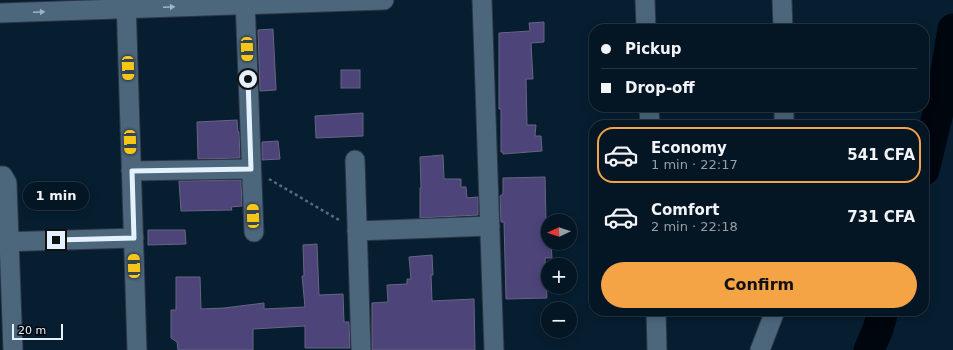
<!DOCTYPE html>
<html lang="en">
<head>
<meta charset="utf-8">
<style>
  body { margin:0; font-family:"DejaVu Sans",sans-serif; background:#122331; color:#f1f3f6; height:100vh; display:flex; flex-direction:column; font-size:15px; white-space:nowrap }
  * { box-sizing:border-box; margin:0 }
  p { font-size:13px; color:#979fa6 }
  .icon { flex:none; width:22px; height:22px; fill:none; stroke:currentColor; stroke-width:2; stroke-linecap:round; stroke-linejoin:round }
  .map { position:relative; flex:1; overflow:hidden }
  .sheet { position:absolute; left:589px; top:120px; width:340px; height:196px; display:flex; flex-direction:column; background:#041624; border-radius:16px; box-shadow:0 2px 10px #0003,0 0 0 1px #253541 }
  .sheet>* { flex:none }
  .guide { position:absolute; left:589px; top:24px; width:340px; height:88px; border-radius:16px; box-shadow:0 2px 10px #0003,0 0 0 1px #253541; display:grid; align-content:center; height:88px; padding:0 12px; background:#041624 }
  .needle { width:26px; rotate:267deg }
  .controls { position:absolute; left:541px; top:214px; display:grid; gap:8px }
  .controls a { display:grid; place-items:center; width:36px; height:36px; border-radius:50%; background:#041624; box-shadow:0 2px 10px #0003,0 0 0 1px #253541; font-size:20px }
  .scale { position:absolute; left:12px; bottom:10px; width:51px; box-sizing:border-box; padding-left:4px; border:2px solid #e3f2fe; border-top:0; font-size:11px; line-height:14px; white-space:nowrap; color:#e3f2fe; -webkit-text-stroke:3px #02080f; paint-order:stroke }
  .end { position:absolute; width:18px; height:18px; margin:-9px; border:5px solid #e3f2fe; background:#111; box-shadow:0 0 0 2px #111 }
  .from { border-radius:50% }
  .bubble { position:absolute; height:28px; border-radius:14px; background:#041624; box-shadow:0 2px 10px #0003,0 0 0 1px #253541; font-size:13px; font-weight:600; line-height:28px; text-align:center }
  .car { position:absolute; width:12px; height:24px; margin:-12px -6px; border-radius:5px; box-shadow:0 0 3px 1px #0007; background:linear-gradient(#f5c518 24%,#345 0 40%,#f5c518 0 76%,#345 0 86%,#f5c518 0) }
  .guide b { display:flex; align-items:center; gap:14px; height:38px; font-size:15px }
  .guide b+b { border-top:1px solid #253541 }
  .guide i { width:10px; height:10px; background:#f1f3f6 }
  ul { padding:7px 0 0; list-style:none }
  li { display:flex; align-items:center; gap:12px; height:56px; margin:0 8px 6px; padding:0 4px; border:2px solid transparent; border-radius:16px }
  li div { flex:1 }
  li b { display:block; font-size:15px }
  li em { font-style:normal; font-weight:600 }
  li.on { border-color:#f4a345 }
  li>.icon { width:36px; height:36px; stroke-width:1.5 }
  .cta { display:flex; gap:8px; margin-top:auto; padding:8px 12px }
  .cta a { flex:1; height:46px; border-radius:24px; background:#f4a345; color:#111; font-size:16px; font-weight:600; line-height:46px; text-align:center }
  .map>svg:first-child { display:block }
</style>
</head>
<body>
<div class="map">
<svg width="953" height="350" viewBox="0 0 953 350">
  <rect width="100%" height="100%" fill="#061e30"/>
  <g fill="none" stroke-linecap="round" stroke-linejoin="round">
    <!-- river -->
    <g stroke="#00060e" stroke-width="31">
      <polyline points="924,170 942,96 953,29"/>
      <polyline points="869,350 878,329 883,311"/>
    </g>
  </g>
  <!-- building -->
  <g fill="#4d4479" stroke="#686582">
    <polygon points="544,22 544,42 531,43 533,79 526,79 527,125 536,125 535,136 541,136 542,151 503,154 503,152 501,152 501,109 499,109 499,33 530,31 529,23"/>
    <polygon points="273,29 276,90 260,91 258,30"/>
    <rect x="341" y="70" width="19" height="18"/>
    <polygon points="363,113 363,136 316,138 315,116"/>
    <polygon points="237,120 238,132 239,132 240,158 198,159 197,122"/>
    <polygon points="278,141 280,159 262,160 262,142"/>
    <polygon points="443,155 444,179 461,179 461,187 466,187 467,198 478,197 478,215 420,218 420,188 421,188 420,157"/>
    <polygon points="545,177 546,221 549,221 548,243 551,243 552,258 545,258 547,298 506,299 504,222 501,222 500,196 503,194 503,178"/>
    <polygon points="241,180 242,206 231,207 232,210 181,211 179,181"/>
    <polygon points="148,230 185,230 186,244 148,245"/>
    <polygon points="317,244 319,295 343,294 344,322 349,322 350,348 305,348 305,326 253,329 253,350 178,350 177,342 171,338 171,310 176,310 176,277 200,277 201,309 224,308 264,303 264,309 305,307 302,276 304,276 303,245"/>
    <polygon points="432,255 433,275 431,275 432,301 474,299 475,350 372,350 372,303 388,302 387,285 407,284 407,279 411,279 409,257"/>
  </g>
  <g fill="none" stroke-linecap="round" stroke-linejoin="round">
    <defs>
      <g id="minor">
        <polyline points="126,0 137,350"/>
        <polyline points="245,0 254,232"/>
        <polyline points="482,0 494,350"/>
        <polyline points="645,0 646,29"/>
        <polyline points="782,0 783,29"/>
        <polyline points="0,13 384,0"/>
        <polyline points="649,107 650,125"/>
        <polyline points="784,107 784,125"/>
        <polyline points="355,160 361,350"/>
        <polyline points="131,171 251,169"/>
        <polyline points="0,176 3,176 7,183 13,350"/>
        <polyline points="357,231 490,226"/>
        <polyline points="0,242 134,238"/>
        <polyline points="656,311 657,350"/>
        <polyline points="760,350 775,311"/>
      </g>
    </defs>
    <!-- minor casing -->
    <use href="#minor" stroke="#2d3645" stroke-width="21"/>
    <!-- path -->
    <polyline stroke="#576c7c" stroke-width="2.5" stroke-dasharray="3 3" stroke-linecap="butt" points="269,179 339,220"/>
    <!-- minor -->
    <use href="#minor" stroke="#4c667b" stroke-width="19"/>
  </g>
  <!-- one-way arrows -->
  <defs><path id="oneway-solid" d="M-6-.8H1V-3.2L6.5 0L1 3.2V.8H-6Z"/></defs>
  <g fill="#9fb3c3">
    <use href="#oneway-solid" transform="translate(169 7) rotate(-2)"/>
    <use href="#oneway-solid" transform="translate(39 12) rotate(-2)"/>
  </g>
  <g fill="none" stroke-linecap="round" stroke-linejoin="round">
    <!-- route -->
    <polyline stroke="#e3f2fe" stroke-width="5" points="56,240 134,238 132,171 251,169 248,79"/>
  </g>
</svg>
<div class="controls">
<a><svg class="needle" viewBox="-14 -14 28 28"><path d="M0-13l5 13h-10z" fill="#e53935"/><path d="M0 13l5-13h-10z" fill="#979fa6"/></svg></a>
<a>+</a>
<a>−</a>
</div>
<div class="scale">20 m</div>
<i class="end from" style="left:248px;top:79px"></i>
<i class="end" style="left:56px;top:240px"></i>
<div class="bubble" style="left:23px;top:182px;width:66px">1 min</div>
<i class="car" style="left:247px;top:49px;rotate:178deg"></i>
<i class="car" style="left:128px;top:68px;rotate:178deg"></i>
<i class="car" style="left:130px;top:142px;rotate:178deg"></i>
<i class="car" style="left:253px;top:216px;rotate:358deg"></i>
<i class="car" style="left:134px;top:266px;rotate:358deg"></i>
<div class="guide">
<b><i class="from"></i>Pickup</b>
<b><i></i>Drop-off</b>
</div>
<section class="sheet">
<ul>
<li class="on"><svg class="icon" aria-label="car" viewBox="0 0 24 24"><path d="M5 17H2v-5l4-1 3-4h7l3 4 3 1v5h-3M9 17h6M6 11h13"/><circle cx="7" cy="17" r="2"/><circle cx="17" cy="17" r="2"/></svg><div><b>Economy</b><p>1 min · 22:17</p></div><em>541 CFA</em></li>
<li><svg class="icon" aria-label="car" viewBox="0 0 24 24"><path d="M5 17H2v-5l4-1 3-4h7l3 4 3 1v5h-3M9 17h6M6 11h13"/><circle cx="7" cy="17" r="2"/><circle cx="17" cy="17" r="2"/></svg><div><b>Comfort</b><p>2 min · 22:18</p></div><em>731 CFA</em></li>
</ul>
<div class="cta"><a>Confirm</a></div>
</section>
</div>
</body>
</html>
